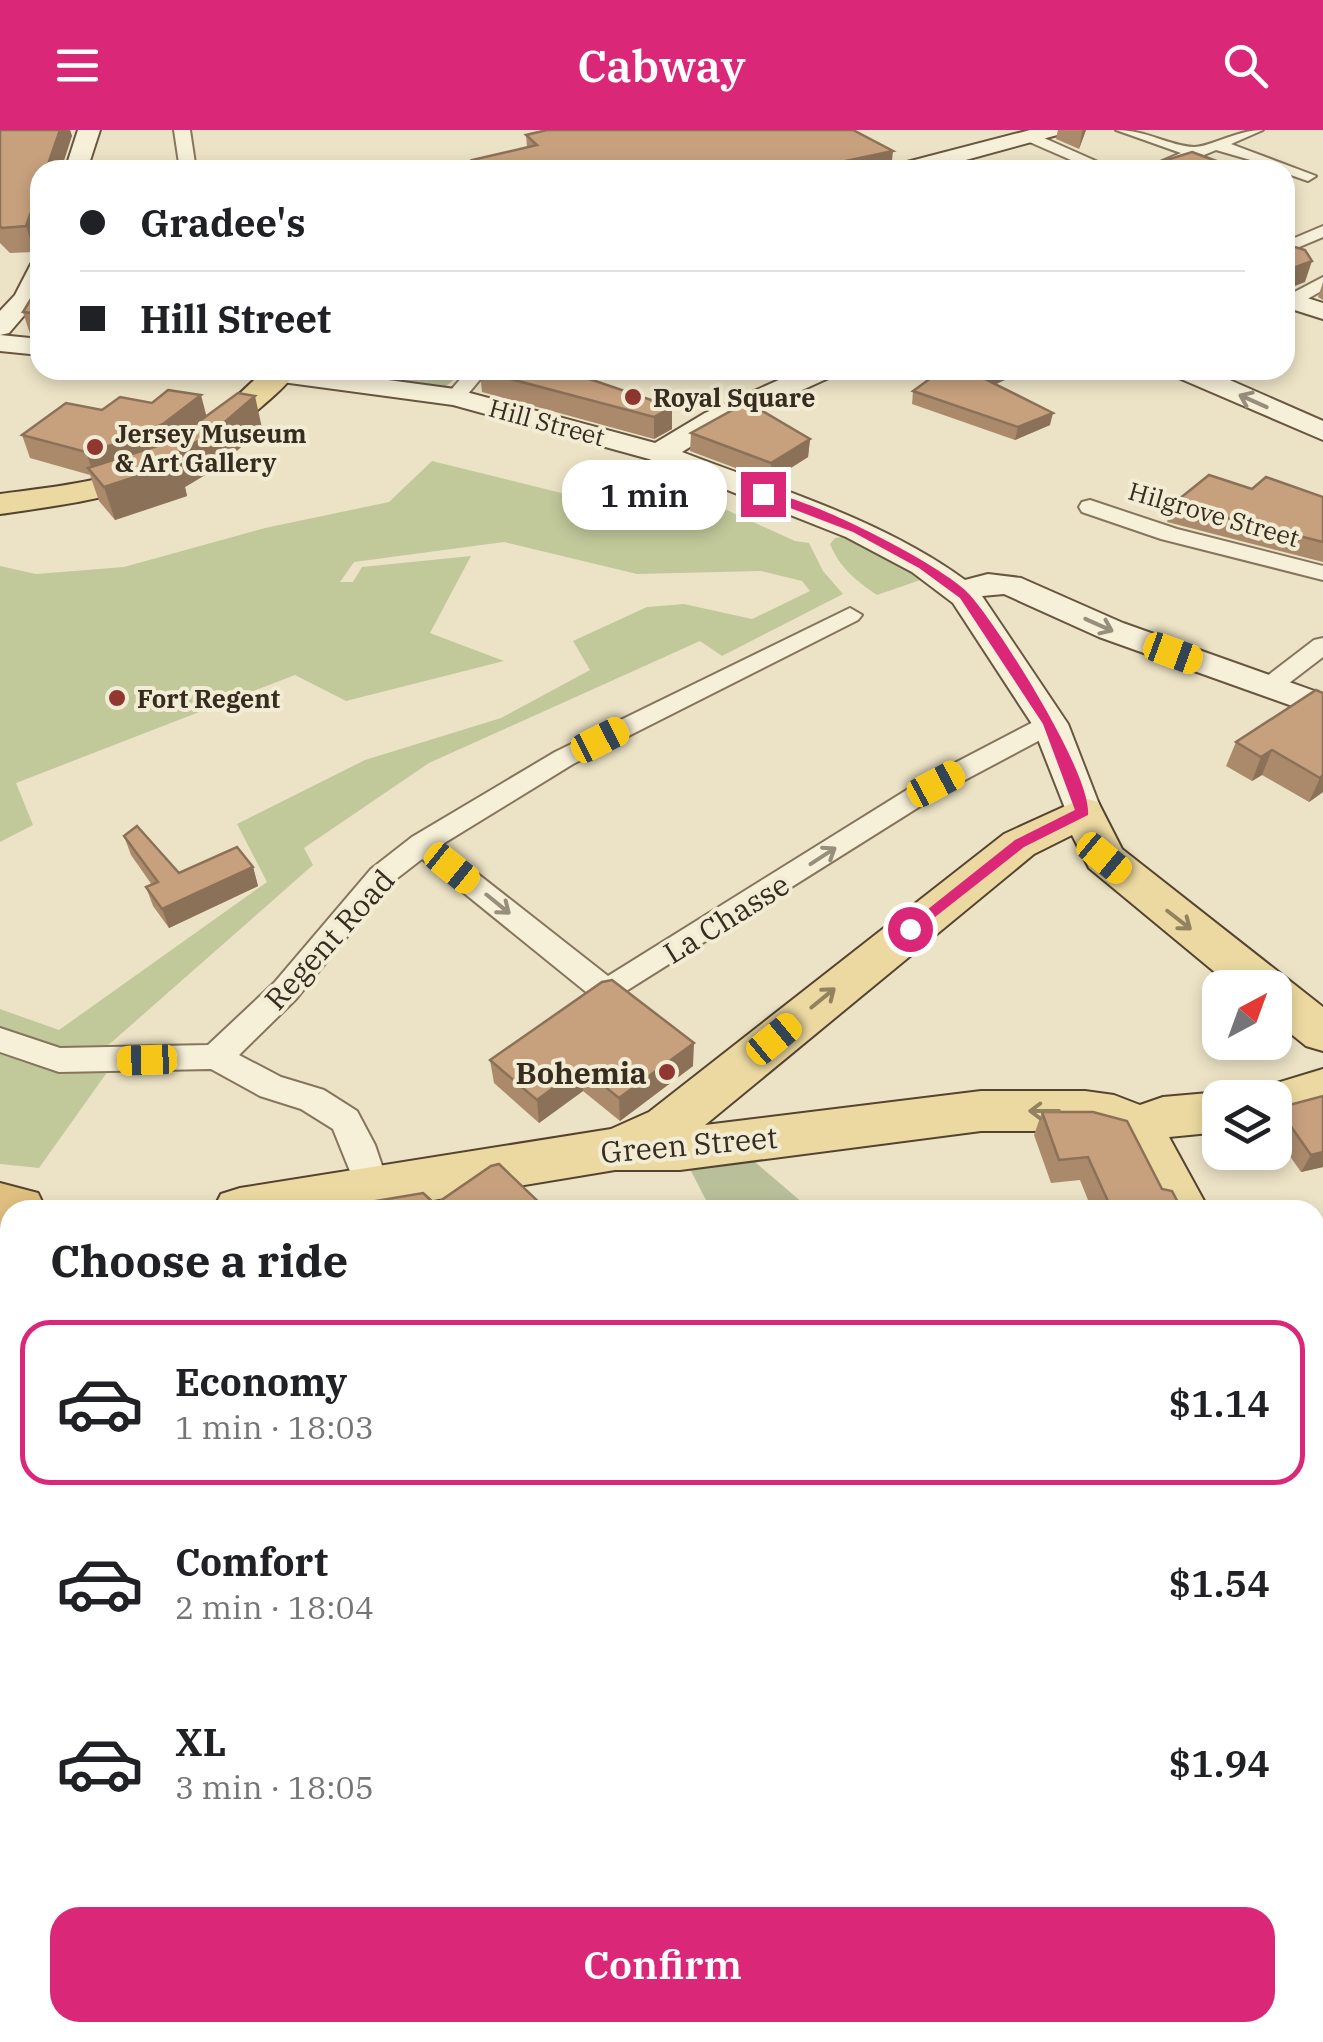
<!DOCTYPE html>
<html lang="en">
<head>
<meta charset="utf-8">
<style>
  body { margin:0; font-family:"IBM Plex Serif",serif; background:#f6f6f6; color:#202124; height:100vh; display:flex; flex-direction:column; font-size:38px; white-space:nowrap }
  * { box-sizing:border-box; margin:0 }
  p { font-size:32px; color:#757577 }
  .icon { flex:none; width:55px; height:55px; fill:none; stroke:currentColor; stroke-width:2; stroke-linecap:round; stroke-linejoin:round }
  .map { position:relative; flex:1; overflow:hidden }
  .details { position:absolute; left:0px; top:1070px; width:1325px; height:842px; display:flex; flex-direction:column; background:#fff; border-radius:30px 30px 0 0; box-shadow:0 5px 15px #0003 }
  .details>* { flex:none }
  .banner { position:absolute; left:30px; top:30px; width:1265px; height:220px; border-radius:30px; box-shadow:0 5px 15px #0003; display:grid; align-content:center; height:220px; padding:0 50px; background:#fff }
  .needle { width:65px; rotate:41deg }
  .tools { position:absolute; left:1202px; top:840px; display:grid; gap:20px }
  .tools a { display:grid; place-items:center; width:90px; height:90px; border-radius:20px; background:#fff; box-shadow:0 5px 15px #0003; font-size:50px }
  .end { position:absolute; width:45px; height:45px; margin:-22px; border:12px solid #db2777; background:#fff; box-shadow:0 0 0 5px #fff }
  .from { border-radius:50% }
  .bubble { position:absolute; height:70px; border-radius:30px; background:#fff; box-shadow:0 5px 15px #0003; font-size:32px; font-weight:600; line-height:70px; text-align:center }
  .car { position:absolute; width:30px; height:60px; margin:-30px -15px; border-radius:12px; box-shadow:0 0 8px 2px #0007; background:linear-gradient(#f5c518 24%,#345 0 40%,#f5c518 0 76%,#345 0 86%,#f5c518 0) }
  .banner b { display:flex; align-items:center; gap:35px; height:95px; font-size:38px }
  .banner b+b { border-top:2px solid #e0e0e0 }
  .banner i { width:25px; height:25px; background:#202124 }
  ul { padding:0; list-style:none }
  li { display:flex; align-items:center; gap:30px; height:165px; margin:0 20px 15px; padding:0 30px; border:5px solid transparent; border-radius:30px }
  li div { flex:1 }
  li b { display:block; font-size:38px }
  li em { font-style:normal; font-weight:600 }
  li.selected { border-color:#db2777 }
  li>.icon { width:90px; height:90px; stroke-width:1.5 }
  h2 { padding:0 50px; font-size:45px; line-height:120px }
  .button { display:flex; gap:20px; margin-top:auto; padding:20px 50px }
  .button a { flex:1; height:115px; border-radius:30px; background:#db2777; color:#fff; font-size:40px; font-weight:600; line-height:115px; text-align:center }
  header { display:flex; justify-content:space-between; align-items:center; height:130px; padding:0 50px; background:#db2777; color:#fff; font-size:45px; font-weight:600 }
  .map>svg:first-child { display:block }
</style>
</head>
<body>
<header><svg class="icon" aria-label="menu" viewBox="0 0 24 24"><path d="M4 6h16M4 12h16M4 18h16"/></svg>Cabway<svg class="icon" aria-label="search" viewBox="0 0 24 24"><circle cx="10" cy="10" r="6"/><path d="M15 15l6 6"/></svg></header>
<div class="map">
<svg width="1323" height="1912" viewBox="0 0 1323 1912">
  <rect width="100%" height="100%" fill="#ece3c6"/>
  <!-- green -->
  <g fill="#c1c99b">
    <polygon points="432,331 682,393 711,373 795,411 809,413 823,441 843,464 722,526 700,511 429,633 304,718 313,735 104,919 56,916 0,902 0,879 59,900 267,752 237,694 365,630 501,588 590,540 573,511 647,477 684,474 752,489 810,461 802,451 761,441 637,444 504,412 354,432 340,452 353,452 362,437 471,426 430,503 504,531 346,571 295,545 16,653 33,695 0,712 0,436 36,444 124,437 265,398 389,372"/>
    <path d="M847 406 929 447 877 465C856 451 840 438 830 414L835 408Z"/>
    <polygon points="0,920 64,941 108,941 39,1038 0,1034"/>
  </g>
  <!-- cemetery -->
  <g fill="#b8bf99">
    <polygon points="300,240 466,240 445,257"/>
    <polygon points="742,1021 811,1080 711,1080 686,1031"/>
    <polygon points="10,1613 10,1902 85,1903 73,1912 0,1912 0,1621"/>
  </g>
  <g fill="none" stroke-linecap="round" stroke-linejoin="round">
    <defs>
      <g id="minor">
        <polygon points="174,0 190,0 196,40 180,40"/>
        <path d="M1116 0C1147 0 1169 16 1194 17 1211 17 1236 0 1263 0L1231 14 1316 46 1308 51 1285 43V40L1216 20C1194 29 1169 40 1141 40L1181 23Z"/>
        <polygon points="1025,4 1035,4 1116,40 1094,40 1025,10"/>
        <polygon points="1323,96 1323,107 1285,123 1285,112"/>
        <polygon points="1323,147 1323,160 1297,175 1285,175 1285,167"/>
        <polygon points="468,240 488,240 462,271 448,271 445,267"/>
        <polygon points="1090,370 1177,399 1323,436 1323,450 1161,409 1082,382 1079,377 1082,372"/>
        <polygon points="850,478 862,485 858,490 573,634 441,715 608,846 926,648 1041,588 1050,586 1063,594 1059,600 946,660 607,873 596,870 422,729 391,753 296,869 239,925 281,947 324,960 357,981 375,1015 389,1056 384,1066 372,1070 360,1066 333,999 301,979 260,966 211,939 59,942 0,922 0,898 60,918 208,915 274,853 371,739 412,707 555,622"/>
        <polygon points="1323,508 1323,527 1276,563 1258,563 1254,558 1258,553 1314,510"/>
      </g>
      <g id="secondary">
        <polygon points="78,0 100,0 87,40 65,40"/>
        <polygon points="1030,0 1065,0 1061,4 929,40 900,38 903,33"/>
        <polygon points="40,132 39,168 9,203 0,205 0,181 15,165 31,134"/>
        <polygon points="1285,161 1323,173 1323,189 1285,177"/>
        <polygon points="0,205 40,209 40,225 0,221"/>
        <path d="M239 240H314L455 259 655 313 705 283 801 240H837L833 246 725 295 682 322C778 359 881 389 965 450L988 444 1021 448 1123 493 1323 564V587L1099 507 1004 464 982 466 1068 594 1102 682 1096 691 1083 695 1070 691 1032 594 953 473 912 442 846 407 649 329 453 275 253 248Z"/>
        <polygon points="1170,240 1207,240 1323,291 1323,310 1174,246"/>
        <polygon points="336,1902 412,1902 408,1912 333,1912"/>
        <polygon points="684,1902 757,1902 760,1912 688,1912"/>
      </g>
      <g id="primary">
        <path d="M265 240 295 243C284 259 266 272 251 286 171 362 105 369 0 384V364C58 356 120 352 171 320 206 298 235 267 265 240Z"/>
        <polygon points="1083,668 1098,672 1122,719 1323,877 1323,921 1306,916 1275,891 1275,858 1234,858 1089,738 1072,705 1034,724 705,995 981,961 1085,961 1114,965 1140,975 1163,967 1220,962 1237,968 1220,968 1220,1002 1169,1007 1209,1080 1155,1080 1120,1011 1105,1004 1085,1001 981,1001 680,1040 615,1040 373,1080 213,1080 221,1064 240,1058 611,999 649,982 1004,704"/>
        <polygon points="1323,939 1323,977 1275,993 1275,968 1253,968 1257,959"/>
        <polygon points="1315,1269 1323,1272 1323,1337 1315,1334"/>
      </g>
      <g id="trunk">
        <polygon points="0,1053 38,1063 46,1080 10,1080 10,1103 0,1101"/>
        <polygon points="10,1156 10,1214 0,1217 0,1160"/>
      </g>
    </defs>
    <!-- minor casing -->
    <use href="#minor" stroke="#86755d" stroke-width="4"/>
    <!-- secondary casing -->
    <use href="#secondary" stroke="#685640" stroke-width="4"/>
    <!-- primary casing -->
    <use href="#primary" stroke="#544331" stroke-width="4"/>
    <!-- trunk casing -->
    <use href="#trunk" stroke="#544331" stroke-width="4"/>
    <!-- minor -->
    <use href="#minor" fill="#f7f0d9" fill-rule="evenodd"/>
    <!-- secondary -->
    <use href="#secondary" fill="#f7f0d9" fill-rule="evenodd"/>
    <!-- primary -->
    <use href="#primary" fill="#ecd9a1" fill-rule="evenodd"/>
    <!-- trunk -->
    <use href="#trunk" fill="#e0c07f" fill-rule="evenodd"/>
  </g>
  <!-- wall -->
  <g fill="#ab8a6c">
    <polygon points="0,0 70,0 72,6 40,40 40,104 34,122 10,123 0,113"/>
    <polygon points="547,0 853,0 891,40 473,40 472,30 527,17 526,5"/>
    <polygon points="1058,0 1086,0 1079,19 1056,9"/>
    <polygon points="1323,152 1323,170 1318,167"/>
    <polygon points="23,182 40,184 40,206 30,204"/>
    <polygon points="931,240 1027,240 995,254 1050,295 1015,310 912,274 913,261 938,243"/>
    <polygon points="480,241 672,277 672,299 654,309 482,262"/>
    <polygon points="102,280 206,286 262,298 220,336 185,357 187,366 115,390 99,371 90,345 30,328 22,305"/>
    <polygon points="691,303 810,309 808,327 770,351 690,321"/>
    <polygon points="1252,359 1323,367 1323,432 1167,392 1173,374"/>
    <polygon points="1323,563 1323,662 1309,672 1262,645 1252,651 1226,636 1236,612"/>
    <polygon points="124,706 179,743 253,737 258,756 169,798 153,776 146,757 152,755 131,725"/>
    <polygon points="490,930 693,936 620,991 583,961 539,993 494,953"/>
    <polygon points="1323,966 1323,1037 1301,1042 1275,1005 1275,984 1278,978"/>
    <polygon points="1042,982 1162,1059 1182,1080 1092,1080 1080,1050 1051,1053 1034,1005"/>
    <polygon points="1323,1399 1323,1421 1315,1408 1315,1404"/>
  </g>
  <!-- shaded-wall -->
  <g fill="#8b7158">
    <polygon points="60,0 70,0 72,6 61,40 46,40"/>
    <polygon points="1083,0 1086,0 1079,19 1082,2"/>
    <polygon points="893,21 891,40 817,40 817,37"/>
    <polygon points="40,57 40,104 34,122 26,96"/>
    <polygon points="1312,131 1305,152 1285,160 1285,150 1288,140"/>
    <polygon points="1001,240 1027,240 981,261 983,248"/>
    <polygon points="201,265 207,288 130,336 94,346 86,322"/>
    <polygon points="255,266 262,298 220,336 185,357 187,366 115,390 104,357 168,328"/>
    <polygon points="672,277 672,299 654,309 654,287"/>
    <polygon points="1053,283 1050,295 1015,310 1018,297"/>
    <polygon points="810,309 808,327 770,351 771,333"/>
    <polygon points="1272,620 1262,645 1252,651 1261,627"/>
    <polygon points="1323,645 1323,662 1309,672 1320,648"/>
    <polygon points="253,737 258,756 169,798 162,779"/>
    <polygon points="694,913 693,936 620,991 619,968"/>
    <polygon points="581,937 583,961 539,993 537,970"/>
    <polygon points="1323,1022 1323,1037 1301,1042 1311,1025"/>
    <polygon points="10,1579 10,1614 0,1622 0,1587"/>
  </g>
  <!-- building -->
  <g fill="#c7a17e" stroke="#8b7158" stroke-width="2.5">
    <polygon points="0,0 60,0 46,40 40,40 40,57 26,96 2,98 0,96"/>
    <polygon points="547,0 853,0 893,21 817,37 799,35 784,40 479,40 472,30 537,15 526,5"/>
    <polygon points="1192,22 1241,40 1134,40"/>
    <polygon points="1285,114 1305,120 1312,131 1288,140 1285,139"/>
    <polygon points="40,154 40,184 23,182"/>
    <polygon points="481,240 563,240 672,277 654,287 480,241"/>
    <polygon points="942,240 1001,240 983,248 1053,283 1018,297 913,261"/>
    <polygon points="168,260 201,265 163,294 123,312 86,322 22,305 66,273 102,280 120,267 152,273"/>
    <polygon points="238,263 255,266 212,303 168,328 178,333 104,357 88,338 157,316 186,301"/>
    <polygon points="747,272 810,309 771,333 691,303"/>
    <polygon points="1209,345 1252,359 1266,347 1323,367 1323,412 1173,374"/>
    <polygon points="1316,560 1323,563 1323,645 1320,648 1272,620 1261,627 1236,612"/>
    <polygon points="137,696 179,743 237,717 253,737 162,779 146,757 158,752 124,706"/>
    <polygon points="612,850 694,913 619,968 581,937 537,970 490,930 602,852"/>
    <polygon points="1323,966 1323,1022 1311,1025 1278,978"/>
    <polygon points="1042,982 1093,982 1127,991 1162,1059 1172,1061 1182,1080 1112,1080 1088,1027 1059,1030"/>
    <polygon points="499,1034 547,1080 427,1080 491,1036"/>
    <polygon points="423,1063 435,1074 427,1080 324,1080 320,1072 370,1072"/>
    <polygon points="10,1352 10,1579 0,1587 0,1358"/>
  </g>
  <!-- one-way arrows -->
  <defs><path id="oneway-shaft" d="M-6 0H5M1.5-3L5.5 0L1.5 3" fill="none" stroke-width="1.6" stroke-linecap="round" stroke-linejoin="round" transform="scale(2.5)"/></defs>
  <g stroke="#978e7c">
    <use href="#oneway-shaft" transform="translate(1253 271) rotate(-156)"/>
    <use href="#oneway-shaft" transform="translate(1099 495) rotate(24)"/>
    <use href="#oneway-shaft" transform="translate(823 726) rotate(-33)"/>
    <use href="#oneway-shaft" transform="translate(498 774) rotate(39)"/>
  </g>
  <g stroke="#928260">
    <use href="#oneway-shaft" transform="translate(1179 790) rotate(38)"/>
    <use href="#oneway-shaft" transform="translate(823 868) rotate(-39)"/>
    <use href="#oneway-shaft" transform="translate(1044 981) rotate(-180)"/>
  </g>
  <!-- route -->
  <path fill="#db2777" d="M759 361C797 361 944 435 970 465 1000 499 1092 644 1088 685L1024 717 916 802 903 799 1015 710 1075 680 1043 594 960 468 919 438 853 402 759 366Z"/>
  <!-- markers -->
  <g fill="#913631" stroke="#f3ecd5" stroke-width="4">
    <circle cx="633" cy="267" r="10"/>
    <circle cx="95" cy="317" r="10"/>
    <circle cx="117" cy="568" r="10"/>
    <circle cx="667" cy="942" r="10"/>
  </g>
  <g text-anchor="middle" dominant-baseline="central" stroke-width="8" stroke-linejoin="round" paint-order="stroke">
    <!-- far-poi labels -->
    <g font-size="25" font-weight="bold" fill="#372c20" stroke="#f3ecd5" text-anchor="start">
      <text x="653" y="267">Royal Square</text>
      <text x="115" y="303">Jersey Museum<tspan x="115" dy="29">&amp; Art Gallery</tspan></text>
      <text x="137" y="568">Fort Regent</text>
    </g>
    <!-- far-street labels -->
    <g font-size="25" fill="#372c20" stroke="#f3ecd5">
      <text transform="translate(547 292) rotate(15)">Hill Street</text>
      <text transform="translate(1214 384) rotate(16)">Hilgrove Street</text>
    </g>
    <!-- street labels -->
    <g font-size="30" fill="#372c20" stroke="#f3ecd5">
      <text transform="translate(726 788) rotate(-32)">La Chasse</text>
      <text transform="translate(329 809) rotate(-48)">Regent Road</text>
      <text transform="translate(689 1014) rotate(-5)">Green Street</text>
    </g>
    <!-- poi labels -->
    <g font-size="30" font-weight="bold" fill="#372c20" stroke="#f3ecd5" text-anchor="end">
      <text x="647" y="942">Bohemia</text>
    </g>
  </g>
</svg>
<div class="tools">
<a><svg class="needle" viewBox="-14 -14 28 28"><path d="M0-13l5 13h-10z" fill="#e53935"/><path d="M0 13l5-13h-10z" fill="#757577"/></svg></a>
<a><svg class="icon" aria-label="layers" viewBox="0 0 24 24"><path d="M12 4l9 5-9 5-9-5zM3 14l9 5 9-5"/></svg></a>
</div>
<i class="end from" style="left:910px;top:799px"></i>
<i class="end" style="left:763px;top:364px"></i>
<div class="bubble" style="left:562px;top:330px;width:165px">1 min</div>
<i class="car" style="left:1173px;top:523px;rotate:110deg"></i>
<i class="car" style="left:600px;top:610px;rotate:63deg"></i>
<i class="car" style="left:936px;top:654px;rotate:62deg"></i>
<i class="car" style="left:1104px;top:728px;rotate:130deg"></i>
<i class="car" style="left:452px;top:738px;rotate:129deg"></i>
<i class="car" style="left:774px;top:909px;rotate:50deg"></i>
<i class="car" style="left:147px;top:930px;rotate:268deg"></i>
<div class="banner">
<b><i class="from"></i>Gradee's</b>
<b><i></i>Hill Street</b>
</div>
<section class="details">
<h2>Choose a ride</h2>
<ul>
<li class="selected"><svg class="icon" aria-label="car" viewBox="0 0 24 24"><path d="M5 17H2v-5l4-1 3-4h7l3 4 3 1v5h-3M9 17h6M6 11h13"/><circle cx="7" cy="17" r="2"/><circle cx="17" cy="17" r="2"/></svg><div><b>Economy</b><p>1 min · 18:03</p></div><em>$1.14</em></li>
<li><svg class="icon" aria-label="car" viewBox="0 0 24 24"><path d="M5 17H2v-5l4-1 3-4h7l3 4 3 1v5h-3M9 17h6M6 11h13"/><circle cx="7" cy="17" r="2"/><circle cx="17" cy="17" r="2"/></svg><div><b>Comfort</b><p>2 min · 18:04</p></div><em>$1.54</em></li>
<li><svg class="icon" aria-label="car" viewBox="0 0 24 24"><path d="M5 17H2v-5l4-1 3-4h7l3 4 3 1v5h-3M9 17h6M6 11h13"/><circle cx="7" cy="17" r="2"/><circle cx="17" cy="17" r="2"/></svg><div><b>XL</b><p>3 min · 18:05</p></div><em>$1.94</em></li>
</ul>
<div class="button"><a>Confirm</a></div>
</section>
</div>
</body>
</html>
